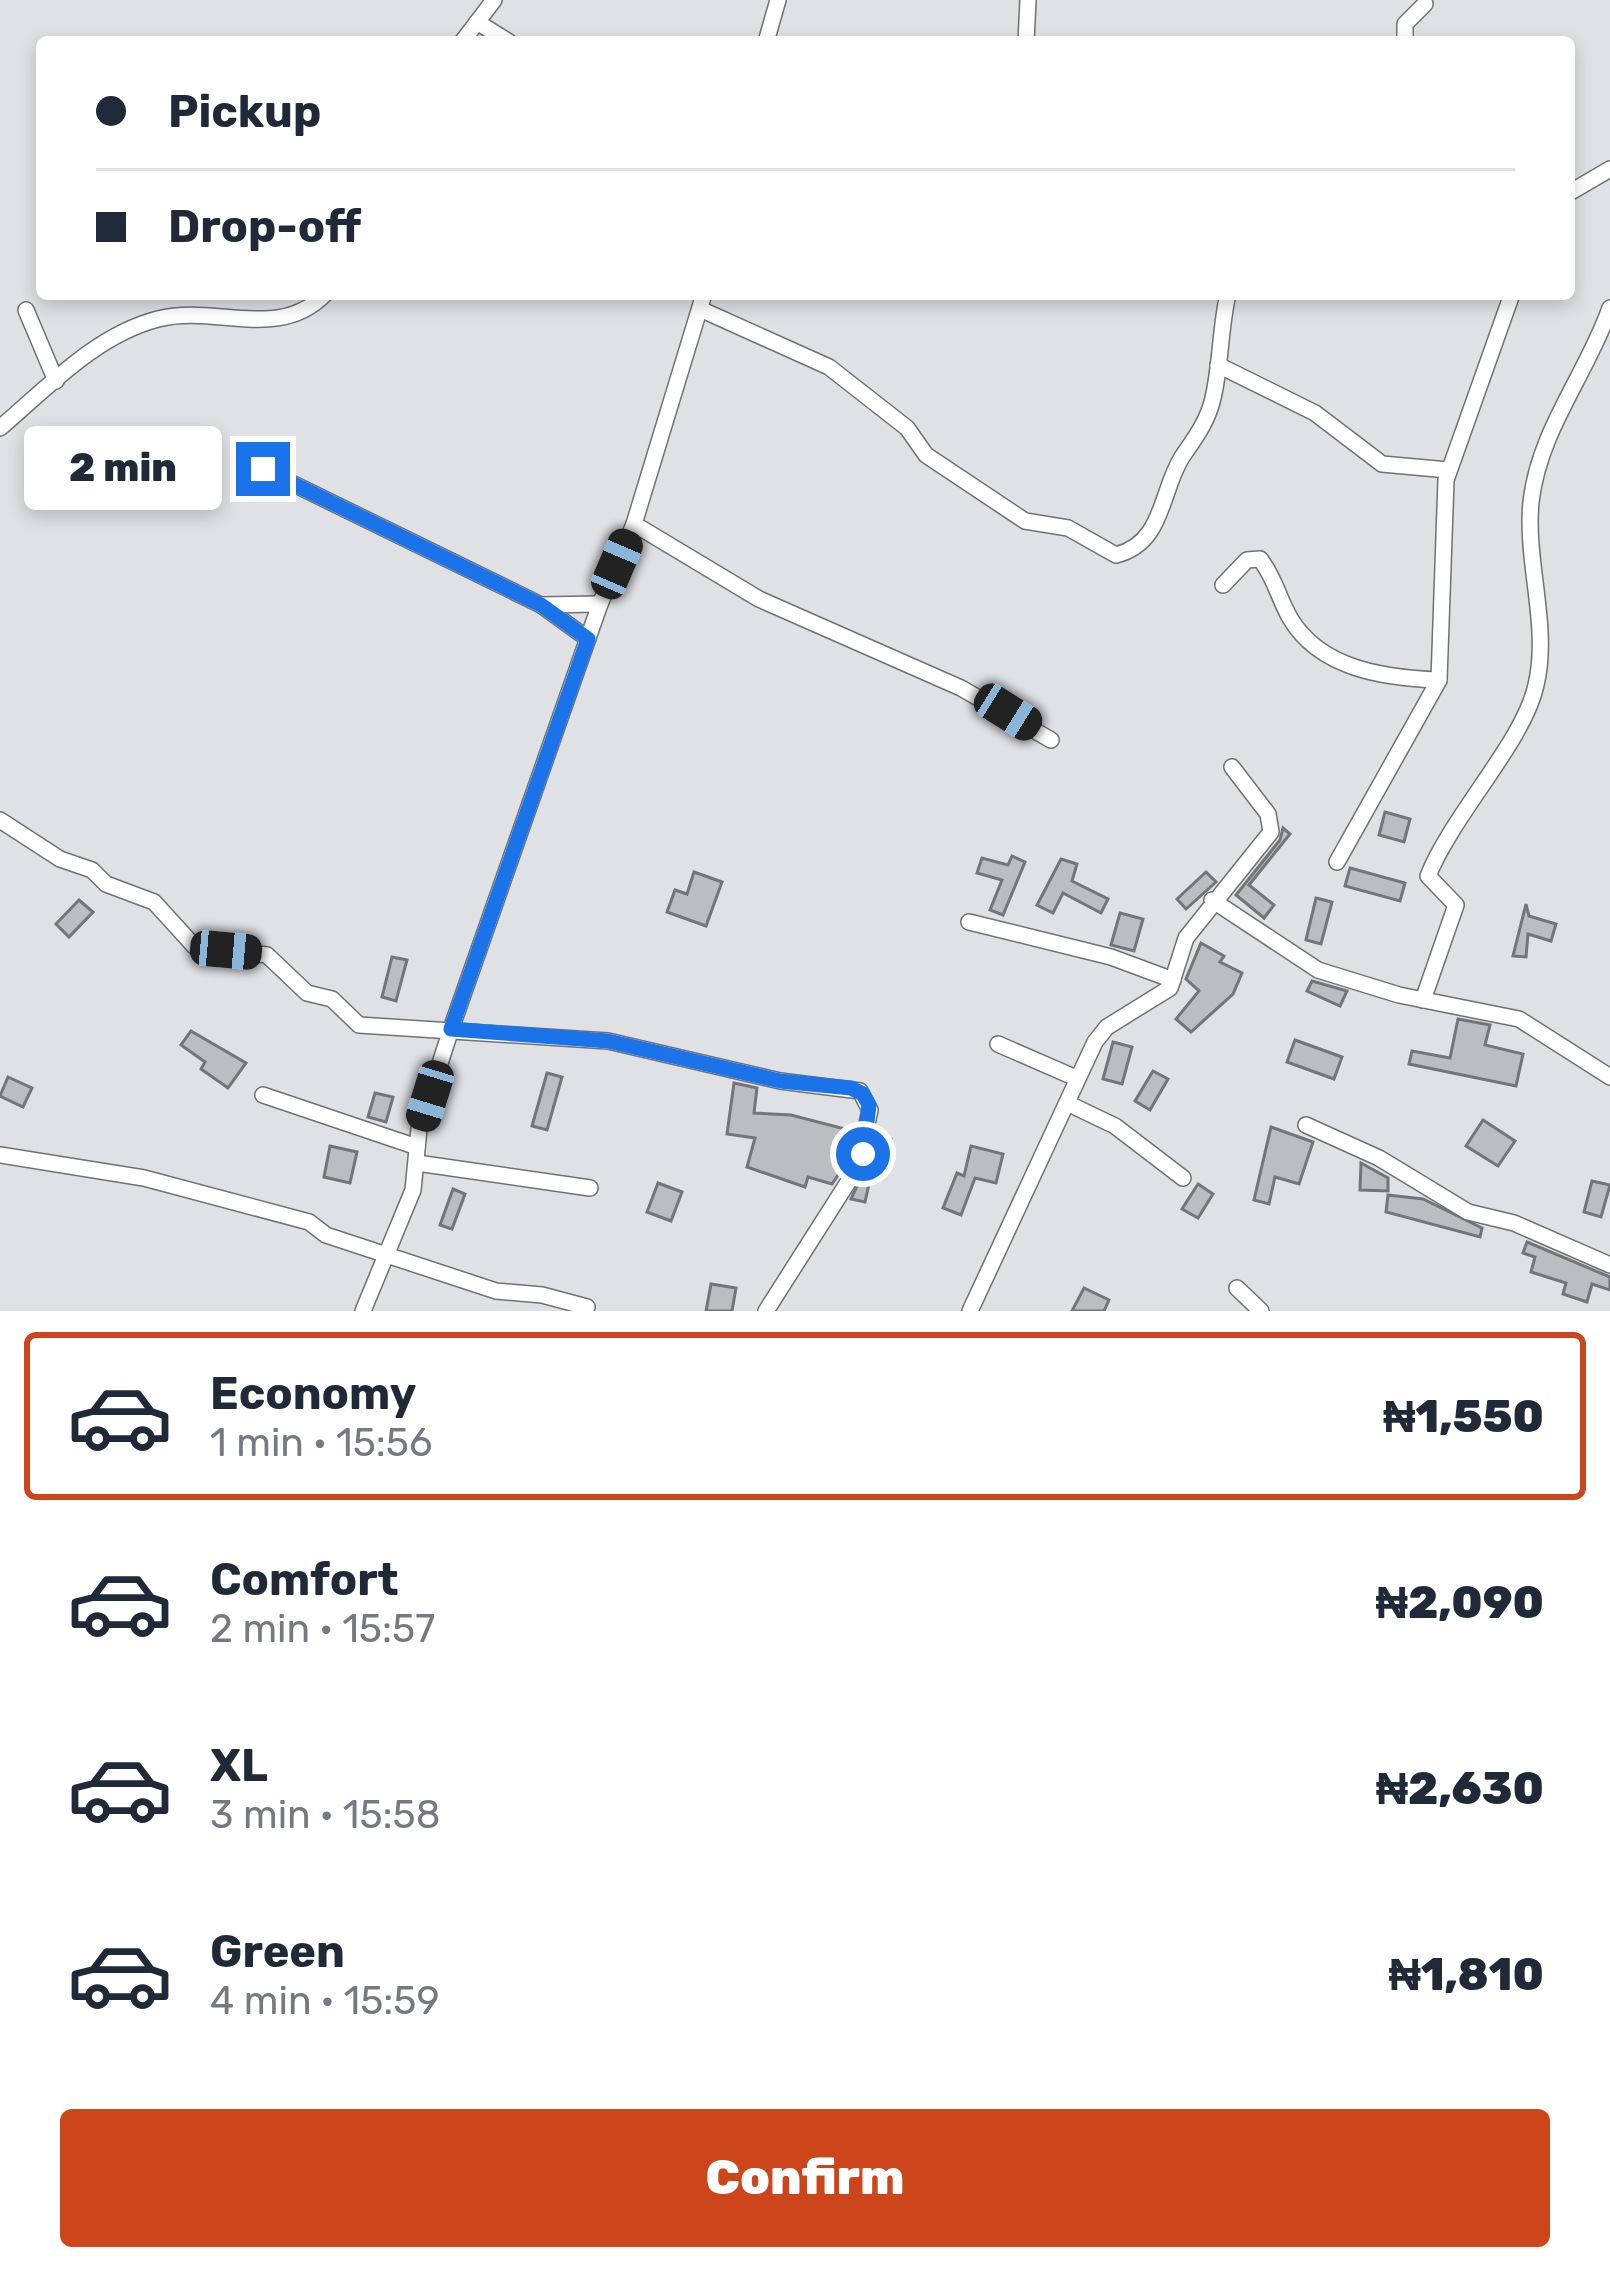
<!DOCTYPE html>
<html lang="en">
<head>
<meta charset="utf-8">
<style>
  body { margin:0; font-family:Rubik,sans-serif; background:#f2f2f3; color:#1f2937; height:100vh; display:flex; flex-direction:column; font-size:45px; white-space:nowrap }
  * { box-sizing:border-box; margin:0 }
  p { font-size:39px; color:#747a83 }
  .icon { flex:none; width:66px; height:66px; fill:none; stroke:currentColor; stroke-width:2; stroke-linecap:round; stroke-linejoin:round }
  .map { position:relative; height:1311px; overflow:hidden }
  .side { display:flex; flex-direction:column; background:#fff; flex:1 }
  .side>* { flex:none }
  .banner { position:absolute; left:36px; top:36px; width:1539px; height:264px; border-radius:12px; box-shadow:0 6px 18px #0003; display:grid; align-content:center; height:264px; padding:0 60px; background:#fff }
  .end { position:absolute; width:54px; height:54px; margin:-27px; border:15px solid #1a73e8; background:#fff; box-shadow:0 0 0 6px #fff }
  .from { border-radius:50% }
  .bubble { position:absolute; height:84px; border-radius:12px; background:#fff; box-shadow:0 6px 18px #0003; font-size:39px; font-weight:800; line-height:84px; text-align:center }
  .car { position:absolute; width:36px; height:72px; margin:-36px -18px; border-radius:15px; box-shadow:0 0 9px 3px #0007; background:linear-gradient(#222 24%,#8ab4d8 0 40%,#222 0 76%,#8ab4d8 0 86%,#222 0) }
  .banner b { display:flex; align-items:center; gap:42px; height:114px; font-size:45px }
  .banner b+b { border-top:3px solid #e0e1e3 }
  .banner i { width:30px; height:30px; background:#1f2937 }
  ul { padding:21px 0 0; list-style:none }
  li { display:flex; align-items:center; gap:36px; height:168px; margin:0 24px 18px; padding:0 36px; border:6px solid transparent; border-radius:12px }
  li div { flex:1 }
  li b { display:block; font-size:45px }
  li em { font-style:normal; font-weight:800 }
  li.current { border-color:#cd451a }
  li>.icon { width:108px; height:108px; stroke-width:1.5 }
  .action { display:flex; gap:24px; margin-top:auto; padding:24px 60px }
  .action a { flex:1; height:138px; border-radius:12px; background:#cd451a; color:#fff; font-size:48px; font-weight:800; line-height:138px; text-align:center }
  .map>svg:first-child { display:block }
</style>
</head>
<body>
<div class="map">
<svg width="1610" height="1311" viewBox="0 0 1610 1311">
  <rect width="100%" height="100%" fill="#dfe1e5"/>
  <!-- building -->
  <g fill="#bbbdc1" stroke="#737578" stroke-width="3">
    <polygon points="1385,812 1410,819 1404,842 1379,835"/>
    <polygon points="1283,828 1290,834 1249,885 1274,905 1264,918 1236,895 1280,840"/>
    <polygon points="1012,856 1025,862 1003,915 990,910 1002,880 977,873 982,858 1008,865"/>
    <polygon points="1061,859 1077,864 1072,881 1108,899 1101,913 1063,893 1053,913 1037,905"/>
    <polygon points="1350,868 1405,883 1400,901 1345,886"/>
    <polygon points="694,872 722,882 706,926 667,912 675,890 687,894"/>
    <polygon points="1206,872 1216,882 1186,909 1177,899"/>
    <polygon points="1316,898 1332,902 1321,944 1306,940"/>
    <polygon points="79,900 93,912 69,937 56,924"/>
    <polygon points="1526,904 1529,916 1556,924 1551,941 1528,934 1526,957 1513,956"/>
    <polygon points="1120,913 1143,919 1134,951 1111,945"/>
    <polygon points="1201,943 1224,956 1220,962 1242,973 1233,994 1191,1032 1176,1019 1199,991 1186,979"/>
    <polygon points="392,957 407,960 396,1001 382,997"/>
    <polygon points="1312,981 1347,991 1340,1006 1307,991"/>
    <polygon points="1458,1019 1490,1025 1485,1045 1523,1054 1516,1086 1409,1064 1412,1051 1450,1058"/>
    <polygon points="191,1031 246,1063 228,1088 201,1069 205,1062 181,1045"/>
    <polygon points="1295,1040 1342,1057 1334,1079 1287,1062"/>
    <polygon points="1113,1042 1132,1047 1122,1084 1103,1079"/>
    <polygon points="1153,1071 1168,1079 1150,1110 1135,1101"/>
    <polygon points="547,1073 562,1077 547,1130 532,1126"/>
    <polygon points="8,1077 32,1088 23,1107 0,1096"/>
    <polygon points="734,1083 757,1088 754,1113 791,1115 853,1131 846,1163 832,1184 808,1177 805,1187 747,1167 755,1138 727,1134"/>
    <polygon points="375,1093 393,1097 386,1122 368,1117"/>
    <polygon points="1483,1120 1515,1141 1498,1166 1466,1146"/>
    <polygon points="1271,1127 1313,1142 1299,1184 1275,1177 1269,1204 1254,1200"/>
    <polygon points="881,1134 891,1139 884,1156 876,1153 865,1202 851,1199"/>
    <polygon points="330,1146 357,1152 350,1183 324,1177"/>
    <polygon points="971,1146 1003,1154 996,1183 975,1178 961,1215 943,1208 957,1173 964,1176"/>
    <polygon points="1361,1163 1388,1178 1388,1191 1360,1190"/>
    <polygon points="1592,1181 1610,1185 1601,1217 1584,1212"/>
    <polygon points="658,1183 682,1192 671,1221 647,1212"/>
    <polygon points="1198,1184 1213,1194 1198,1218 1182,1209"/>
    <polygon points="453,1189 465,1194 452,1229 440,1225"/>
    <polygon points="1388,1195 1423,1199 1482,1228 1480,1237 1386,1212"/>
    <polygon points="1527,1242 1610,1277 1610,1290 1592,1284 1587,1302 1563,1294 1566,1283 1531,1272 1535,1257 1523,1253"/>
    <polygon points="711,1284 736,1288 732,1311 706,1311"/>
    <polygon points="1084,1288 1109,1300 1104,1311 1072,1311"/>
  </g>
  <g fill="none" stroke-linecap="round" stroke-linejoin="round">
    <defs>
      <g id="street">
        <polyline points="477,22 509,42"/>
        <polyline points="462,42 494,0"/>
        <polyline points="766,42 778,0"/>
        <polyline points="1026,42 1028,0"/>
        <polyline points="1405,42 1405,24 1425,4"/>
        <polyline points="1569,193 1610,169"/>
        <path d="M700 309 829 367 907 428 926 455 1025 521 1068 528 1116 555C1164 543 1160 492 1182 457 1195 438 1208 421 1213 398 1221 364 1220 328 1228 294"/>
        <polyline points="26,310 56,381"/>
        <polyline points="1218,365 1315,413 1382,464 1448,470"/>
        <path d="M0 428C48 387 96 335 158 319 216 304 278 342 325 294"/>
        <polyline points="263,469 541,605 588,639"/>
        <polyline points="634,524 759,599 961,688 1051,740"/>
        <path d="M1223 585 1247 560 1260 559C1274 576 1279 599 1290 618 1320 669 1384 678 1439 680"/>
        <polyline points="541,605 600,604"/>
        <polyline points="0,820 60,859 92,870 106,884 154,902 195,947 267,955 307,993 332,999 359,1025 608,1041 780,1081 860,1091 870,1110 857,1168 766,1311"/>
        <polyline points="1337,862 1439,680 1446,480 1512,294"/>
        <polyline points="1212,900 1318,970 1399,995 1519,1019 1610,1077"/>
        <polyline points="969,922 1111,957 1173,980"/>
        <path d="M1423 1000 1456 905 1428 876C1453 814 1524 741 1536 685 1550 626 1525 562 1531 502 1539 430 1587 374 1610 308"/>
        <polyline points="998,1044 1076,1078"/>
        <polyline points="263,1095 417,1147"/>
        <polyline points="1067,1103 1115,1126 1183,1178"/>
        <polyline points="1306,1125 1379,1158 1468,1212 1514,1223 1610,1265"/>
        <polyline points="0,1155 144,1178 309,1222 326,1235 496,1291 542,1295 587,1307"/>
        <polyline points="417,1163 590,1188"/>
        <polyline points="1237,1288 1261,1311"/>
        <polyline points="363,1311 413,1190 419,1129 451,1029 600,604 634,524 704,294"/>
        <polyline points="970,1311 1095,1042 1107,1027 1170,988 1186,938 1271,832 1268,814 1232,767"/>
      </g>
    </defs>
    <!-- street casing -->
    <use href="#street" stroke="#707175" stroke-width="18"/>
    <!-- street -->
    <use href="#street" stroke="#fff" stroke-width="15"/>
  </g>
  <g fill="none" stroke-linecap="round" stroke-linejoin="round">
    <!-- route -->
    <polyline stroke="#1a73e8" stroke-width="15" points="263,469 541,605 588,639 451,1029 608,1041 780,1081 851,1088 863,1094 869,1105 863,1154"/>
  </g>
</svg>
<i class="end from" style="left:863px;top:1154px"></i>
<i class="end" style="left:263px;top:469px"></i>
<div class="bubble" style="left:24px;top:426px;width:198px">2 min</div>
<i class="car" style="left:617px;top:564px;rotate:23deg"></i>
<i class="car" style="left:1008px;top:712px;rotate:122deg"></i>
<i class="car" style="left:226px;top:950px;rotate:95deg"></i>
<i class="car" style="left:430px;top:1096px;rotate:197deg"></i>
<div class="banner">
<b><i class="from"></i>Pickup</b>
<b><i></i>Drop-off</b>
</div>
</div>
<section class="side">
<ul>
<li class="current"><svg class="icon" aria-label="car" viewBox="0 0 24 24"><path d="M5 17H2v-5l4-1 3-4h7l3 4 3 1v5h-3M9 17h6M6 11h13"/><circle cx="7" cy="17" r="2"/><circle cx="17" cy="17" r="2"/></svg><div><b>Economy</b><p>1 min · 15:56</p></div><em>₦1,550</em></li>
<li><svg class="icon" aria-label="car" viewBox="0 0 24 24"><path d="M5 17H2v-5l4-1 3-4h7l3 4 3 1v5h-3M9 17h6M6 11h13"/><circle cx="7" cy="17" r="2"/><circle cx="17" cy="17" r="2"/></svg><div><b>Comfort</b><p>2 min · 15:57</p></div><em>₦2,090</em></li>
<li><svg class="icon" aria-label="car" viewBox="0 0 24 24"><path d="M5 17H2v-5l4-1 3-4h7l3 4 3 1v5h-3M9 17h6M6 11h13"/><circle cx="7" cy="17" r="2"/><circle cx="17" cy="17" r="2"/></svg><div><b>XL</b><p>3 min · 15:58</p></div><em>₦2,630</em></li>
<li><svg class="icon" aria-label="car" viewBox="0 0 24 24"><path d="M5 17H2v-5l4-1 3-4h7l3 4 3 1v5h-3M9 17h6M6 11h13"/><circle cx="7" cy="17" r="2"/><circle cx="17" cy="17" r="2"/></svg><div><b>Green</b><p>4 min · 15:59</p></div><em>₦1,810</em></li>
</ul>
<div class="action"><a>Confirm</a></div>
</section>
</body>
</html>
